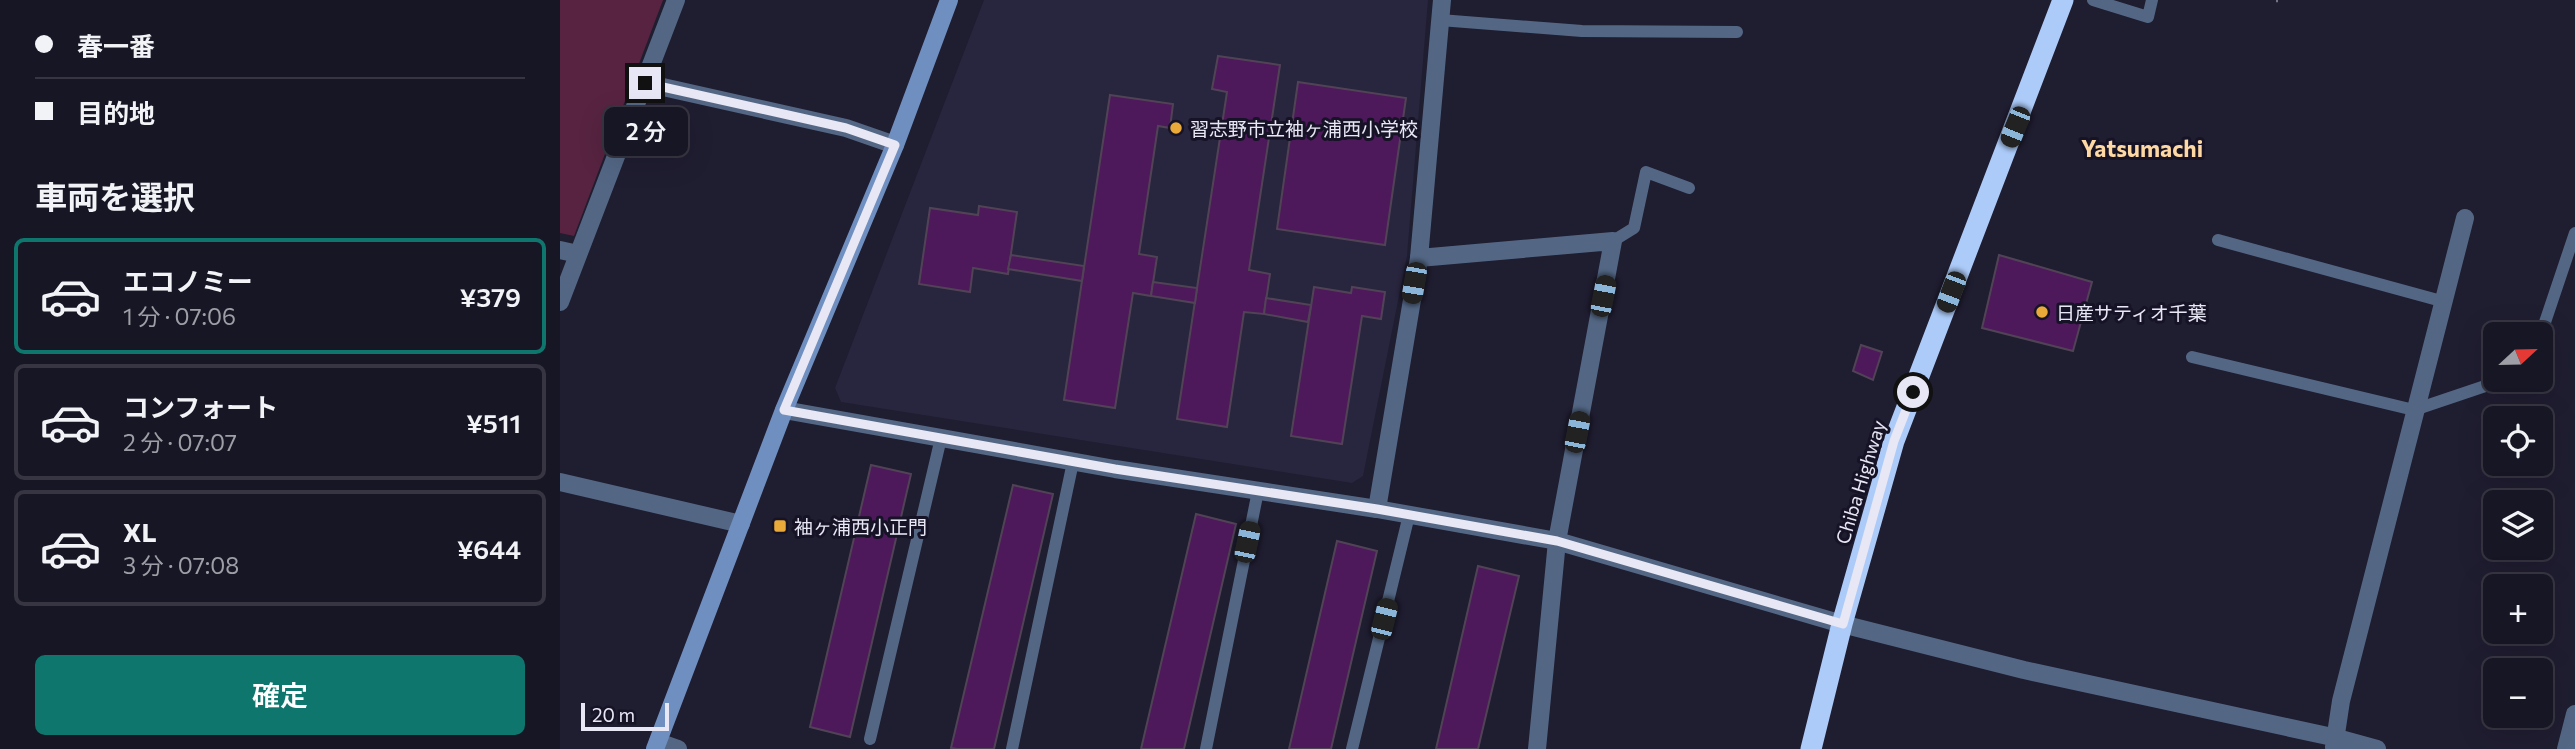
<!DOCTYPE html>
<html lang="ja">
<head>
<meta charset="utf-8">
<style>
  body { margin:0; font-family:Commissioner,"Noto Sans JP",sans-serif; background:#201f2c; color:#f1f3f6; height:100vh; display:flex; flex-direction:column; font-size:26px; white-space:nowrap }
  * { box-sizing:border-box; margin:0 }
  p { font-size:23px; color:#9e9fa6 }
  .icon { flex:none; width:38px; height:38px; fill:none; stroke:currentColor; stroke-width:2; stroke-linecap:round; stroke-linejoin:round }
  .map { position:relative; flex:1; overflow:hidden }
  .panel { display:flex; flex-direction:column; background:#171624; width:560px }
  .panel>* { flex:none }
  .banner { display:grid; align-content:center; height:154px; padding:0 35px; background:#171624 }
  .needle { width:46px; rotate:68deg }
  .buttons { position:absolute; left:1923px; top:322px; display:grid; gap:14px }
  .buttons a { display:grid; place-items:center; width:70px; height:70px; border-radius:10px; background:#171624; box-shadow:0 7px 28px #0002,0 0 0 2px #363541; font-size:35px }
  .scale { position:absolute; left:21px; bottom:18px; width:88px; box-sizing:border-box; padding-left:7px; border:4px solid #e8e7f5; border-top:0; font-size:19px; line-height:24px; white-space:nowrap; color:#e8e7f5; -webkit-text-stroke:5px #161326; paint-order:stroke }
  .end { position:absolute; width:32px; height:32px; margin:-16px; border:9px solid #e8e7f5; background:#111; box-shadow:0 0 0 4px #111 }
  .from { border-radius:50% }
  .bubble { position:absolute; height:49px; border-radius:10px; background:#171624; box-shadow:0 7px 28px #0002,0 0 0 2px #363541; font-size:23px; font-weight:600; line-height:49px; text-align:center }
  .car { position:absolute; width:21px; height:42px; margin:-21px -10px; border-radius:9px; box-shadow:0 0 5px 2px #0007; background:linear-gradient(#222 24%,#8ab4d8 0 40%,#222 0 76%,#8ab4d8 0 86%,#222 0) }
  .banner b { display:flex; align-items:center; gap:24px; height:66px; font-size:26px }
  .banner b+b { border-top:2px solid #363541 }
  .banner i { width:18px; height:18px; background:#f1f3f6 }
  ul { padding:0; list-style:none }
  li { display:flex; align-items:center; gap:21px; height:116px; margin:0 14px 10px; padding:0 21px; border:4px solid #363541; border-radius:10px }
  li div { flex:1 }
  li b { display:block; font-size:26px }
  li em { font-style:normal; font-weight:600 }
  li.active { border-color:#0f766e }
  li>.icon { width:63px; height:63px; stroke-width:1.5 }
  h2 { padding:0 35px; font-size:32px; line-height:84px }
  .primary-button { display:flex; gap:14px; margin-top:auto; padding:14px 35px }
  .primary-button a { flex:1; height:80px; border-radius:10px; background:#0f766e; color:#fff; font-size:28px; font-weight:600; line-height:80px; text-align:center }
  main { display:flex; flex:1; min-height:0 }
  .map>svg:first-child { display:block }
</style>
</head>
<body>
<main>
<section class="panel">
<div class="banner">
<b><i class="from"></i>春一番</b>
<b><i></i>目的地</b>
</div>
<h2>車両を選択</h2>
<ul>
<li class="active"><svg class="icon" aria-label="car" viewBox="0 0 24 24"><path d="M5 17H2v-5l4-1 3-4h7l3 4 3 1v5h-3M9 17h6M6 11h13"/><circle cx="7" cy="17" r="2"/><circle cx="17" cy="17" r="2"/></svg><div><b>エコノミー</b><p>1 分 · 07:06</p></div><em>¥379</em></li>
<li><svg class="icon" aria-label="car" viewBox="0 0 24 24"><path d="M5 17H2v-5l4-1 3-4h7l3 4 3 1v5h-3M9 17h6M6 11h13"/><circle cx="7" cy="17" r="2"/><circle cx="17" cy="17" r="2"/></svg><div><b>コンフォート</b><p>2 分 · 07:07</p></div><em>¥511</em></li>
<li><svg class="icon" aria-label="car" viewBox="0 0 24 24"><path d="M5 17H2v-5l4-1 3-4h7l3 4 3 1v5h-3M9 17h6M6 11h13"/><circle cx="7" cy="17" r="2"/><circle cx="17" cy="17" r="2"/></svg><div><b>XL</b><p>3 分 · 07:08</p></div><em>¥644</em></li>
</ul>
<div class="primary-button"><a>確定</a></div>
</section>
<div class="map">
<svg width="2015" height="749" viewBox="0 0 2015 749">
  <rect width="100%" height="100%" fill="#1f1d30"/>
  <!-- built -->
  <polygon fill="#28253e" points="424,0 868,0 847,256 803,476 792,483 281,402 275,388"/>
  <!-- green -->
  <polygon fill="#572340" points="0,0 103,0 14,236 0,233"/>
  <!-- building -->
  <g fill="#4d195b" stroke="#514356" stroke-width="2">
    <polygon points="658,56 720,65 689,270 710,274 704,314 684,312 667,427 617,419 667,92 652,89"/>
    <polygon points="738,82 846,98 825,245 717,229"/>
    <polygon points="550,95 613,104 610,128 598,126 579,254 597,257 591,296 573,293 555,408 504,400"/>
    <polygon points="419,206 457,212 448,274 413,268 410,292 359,284 370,208 418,215"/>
    <polygon points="451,255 524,266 522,281 448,269"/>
    <polygon points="1439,255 1532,282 1513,351 1422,328"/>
    <polygon points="593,282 637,288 635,303 591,296"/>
    <polygon points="754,287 791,293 792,287 825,292 821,319 802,316 782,444 731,436"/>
    <polygon points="706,298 751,305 748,322 704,314"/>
    <polygon points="1301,345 1322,352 1313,380 1293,371"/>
    <polygon points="311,465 351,474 290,737 250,727"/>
    <polygon points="453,485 493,494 434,749 397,749 391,748"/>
    <polygon points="636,514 676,524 624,749 581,749"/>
    <polygon points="777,541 817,551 771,749 729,749"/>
    <polygon points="918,566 959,576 918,749 876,749"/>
  </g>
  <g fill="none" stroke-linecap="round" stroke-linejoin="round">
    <!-- path -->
    <polyline stroke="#747384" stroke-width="4.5" stroke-dasharray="5 3.5" stroke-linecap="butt" points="1716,0 1718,0"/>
    <!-- lane -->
    <g stroke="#536785" stroke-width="12">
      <polyline points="1533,0 1588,17 1592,0"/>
      <polyline points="880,20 1022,31 1177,32"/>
      <polyline points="1658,240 1885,302"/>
      <polyline points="1053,241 1074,228 1086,172 1129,188"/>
      <polyline points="1981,334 2015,233"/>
      <polyline points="1632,357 1854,410 1943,380"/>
      <polyline points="310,739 381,438"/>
      <polyline points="452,749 513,462"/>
      <polyline points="646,749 698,491"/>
      <polyline points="792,749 849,515"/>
    </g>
    <!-- street -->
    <g stroke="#536785" stroke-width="18">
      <polyline points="85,83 286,128 335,145"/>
      <polyline points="0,250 18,254"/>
      <polyline points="859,258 1053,241 997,541 977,749"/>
      <polyline points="0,302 116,0"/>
      <polyline points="224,410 555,469 817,509 997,541 1282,624 1464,670 1777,738 1817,749"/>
      <polyline points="0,482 181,524"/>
      <polyline points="817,509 859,258 882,0"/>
      <polyline points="98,742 118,749"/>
      <polyline points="1774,747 1781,701 1905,218"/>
      <polyline points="2006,749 2015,714"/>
    </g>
    <!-- secondary -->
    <polyline stroke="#6f8fc0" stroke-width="18" points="95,749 224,410 335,145 389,0"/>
    <!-- highway -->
    <polyline stroke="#accbf9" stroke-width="21" points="1251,749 1282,624 1334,441 1503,0"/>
  </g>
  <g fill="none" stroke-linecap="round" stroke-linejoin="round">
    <!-- route -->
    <polyline stroke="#e8e7f5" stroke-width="9" points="85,83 286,128 335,145 224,410 555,469 817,509 997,541 1283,624 1334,441 1353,392"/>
  </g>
  <!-- markers -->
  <g fill="#eaaa39" stroke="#161326" stroke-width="2.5">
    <circle cx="616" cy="128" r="7"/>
    <circle cx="1482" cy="312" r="7"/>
    <rect x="213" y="519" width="14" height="14" rx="3.5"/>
  </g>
  <g text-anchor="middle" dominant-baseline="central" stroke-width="6" stroke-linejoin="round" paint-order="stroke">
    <!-- poi labels -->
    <g font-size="19" fill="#e8e7f5" stroke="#161326" text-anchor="start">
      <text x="630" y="128">習志野市立袖ヶ浦西小学校</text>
      <text x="1496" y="312">日産サティオ千葉</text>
      <text x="234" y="526">袖ヶ浦西小正門</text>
    </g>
    <!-- street labels -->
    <g font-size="19" fill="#e8e7f5" stroke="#161326">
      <text transform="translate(1300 482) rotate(-73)">Chiba Highway</text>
    </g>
    <!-- quarter labels -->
    <g font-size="23" font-weight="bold" fill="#fdd8a3" stroke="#161326">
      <text x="1582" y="148">Yatsumachi</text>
    </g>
  </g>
</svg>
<div class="buttons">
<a><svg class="needle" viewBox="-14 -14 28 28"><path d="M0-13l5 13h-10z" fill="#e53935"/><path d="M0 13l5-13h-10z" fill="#9e9fa6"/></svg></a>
<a><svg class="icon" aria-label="locate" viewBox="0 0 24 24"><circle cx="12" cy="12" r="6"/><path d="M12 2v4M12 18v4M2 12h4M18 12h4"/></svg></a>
<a><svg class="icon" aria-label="layers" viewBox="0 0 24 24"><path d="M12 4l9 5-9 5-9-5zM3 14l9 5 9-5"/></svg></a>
<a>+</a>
<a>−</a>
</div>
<div class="scale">20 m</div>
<i class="end from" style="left:1353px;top:392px"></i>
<i class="end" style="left:85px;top:83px"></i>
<div class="bubble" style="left:44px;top:107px;width:84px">2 分</div>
<i class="car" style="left:1455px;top:127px;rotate:202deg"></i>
<i class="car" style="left:854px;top:283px;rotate:190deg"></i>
<i class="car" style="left:1391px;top:292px;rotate:201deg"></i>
<i class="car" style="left:1043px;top:296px;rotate:11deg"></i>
<i class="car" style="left:1017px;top:432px;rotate:11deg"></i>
<i class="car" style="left:687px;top:542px;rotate:12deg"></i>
<i class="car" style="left:824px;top:619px;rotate:14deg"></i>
</div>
</main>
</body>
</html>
